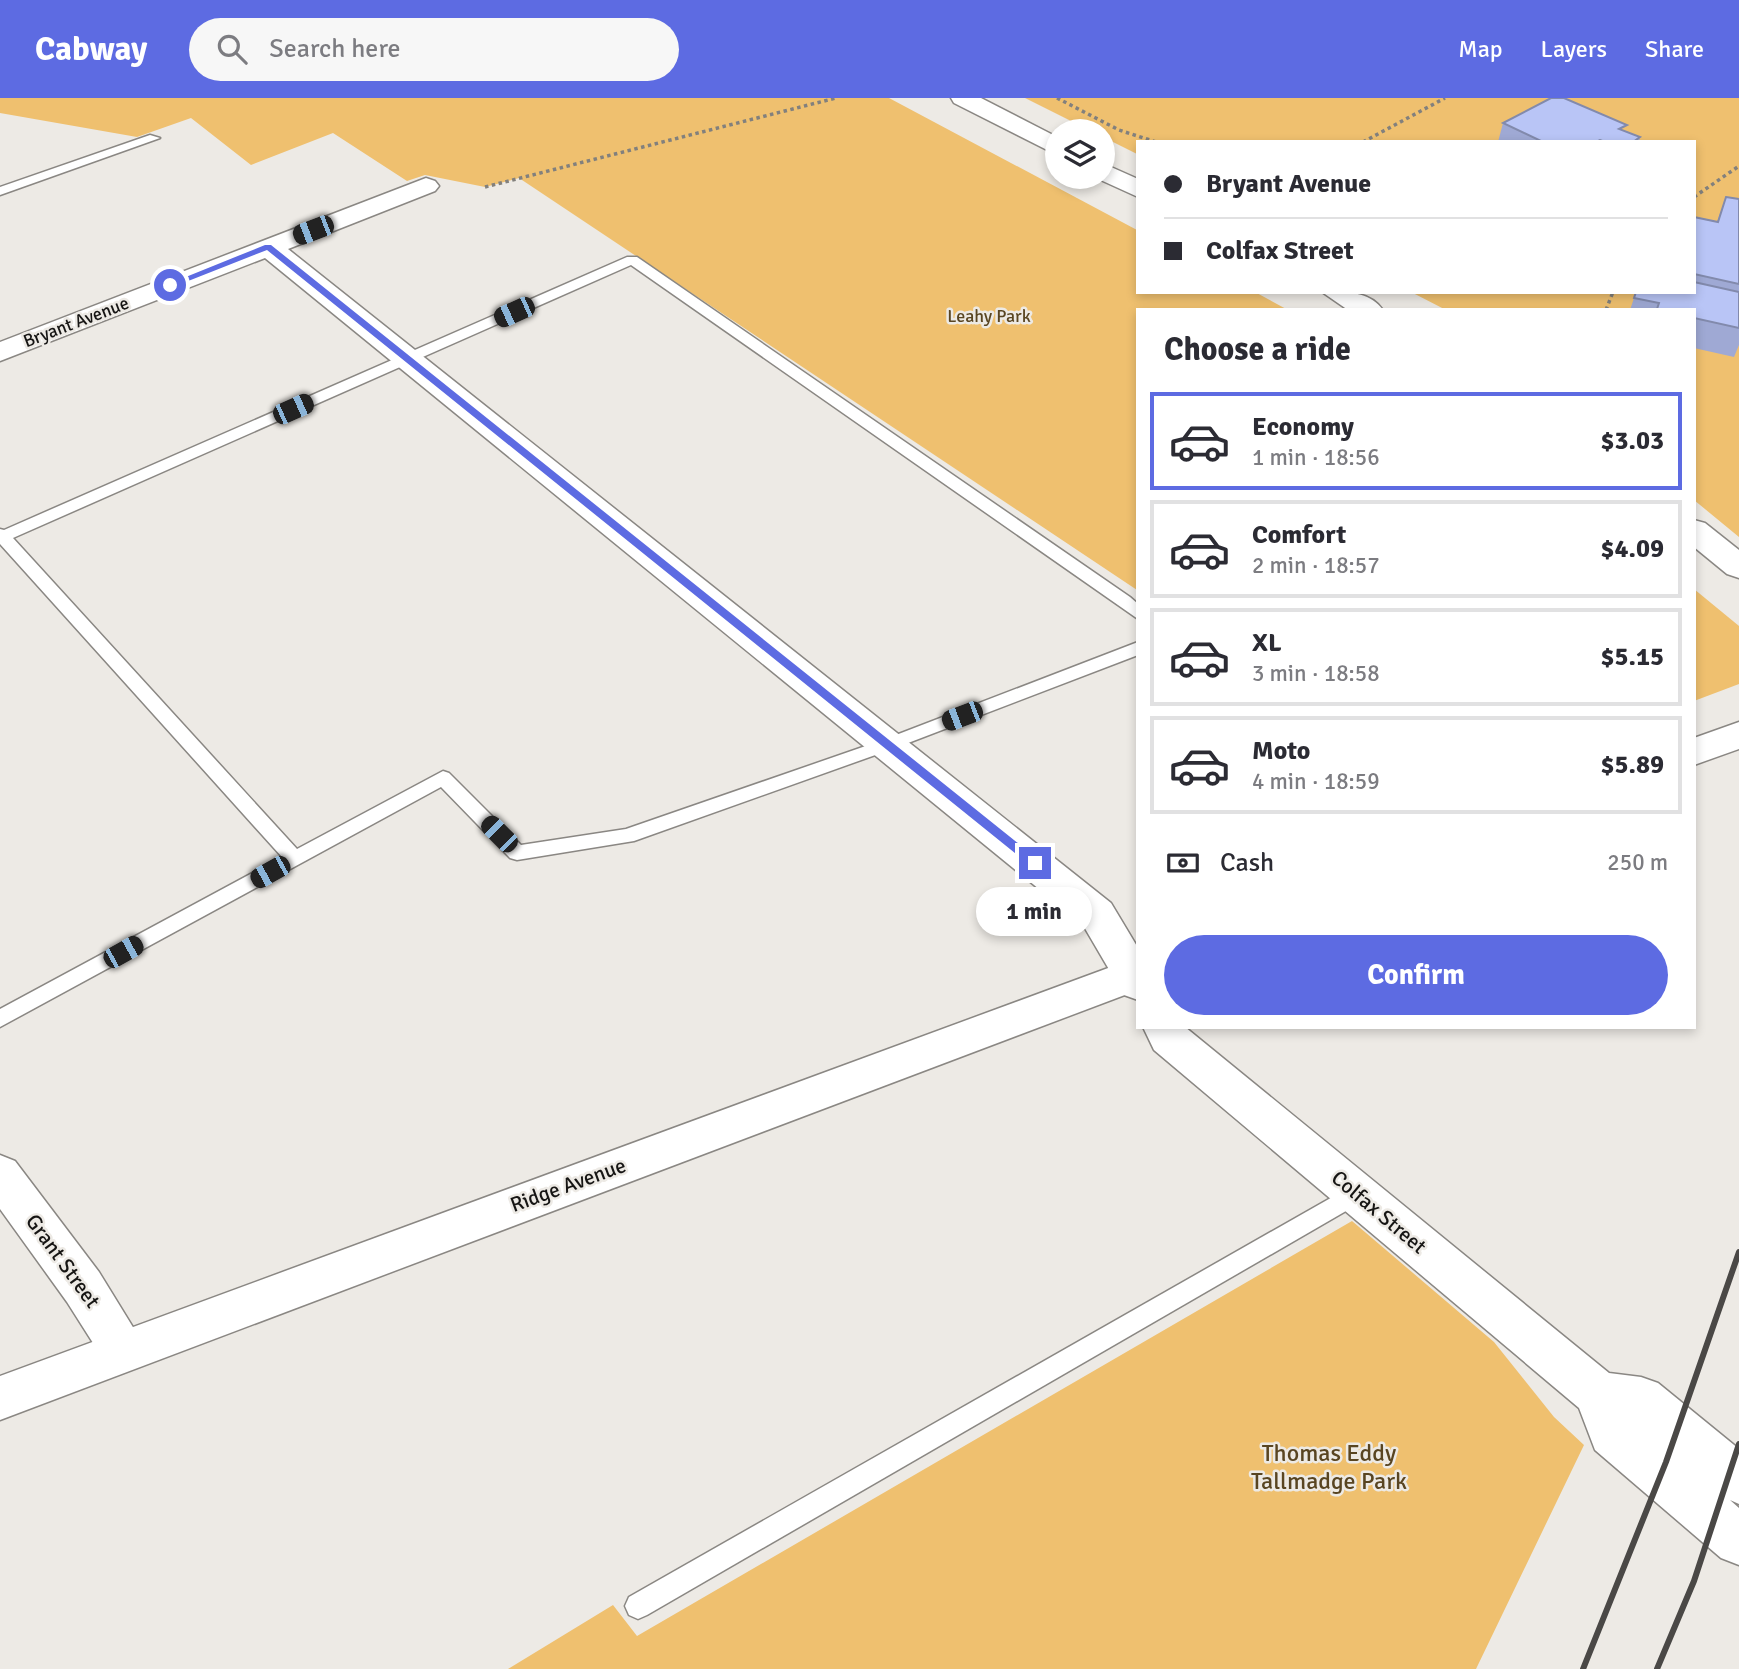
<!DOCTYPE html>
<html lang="en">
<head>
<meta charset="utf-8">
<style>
  body { margin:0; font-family:Signika,sans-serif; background:#f7f7f7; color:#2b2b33; height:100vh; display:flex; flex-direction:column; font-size:26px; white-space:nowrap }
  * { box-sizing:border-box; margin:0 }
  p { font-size:23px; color:#7c7c81 }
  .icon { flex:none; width:38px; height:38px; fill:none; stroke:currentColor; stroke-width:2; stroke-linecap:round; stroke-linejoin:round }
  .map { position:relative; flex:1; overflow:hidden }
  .sheet { position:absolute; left:1136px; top:210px; width:560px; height:721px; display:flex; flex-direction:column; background:#fff; border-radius:0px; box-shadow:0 4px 10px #0003 }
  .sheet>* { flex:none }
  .banner { position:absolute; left:1136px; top:42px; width:560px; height:154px; border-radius:0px; box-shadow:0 4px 10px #0003; display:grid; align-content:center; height:154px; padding:0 28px; background:#fff }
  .buttons { position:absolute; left:1045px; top:21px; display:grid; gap:14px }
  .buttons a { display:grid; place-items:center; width:70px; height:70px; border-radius:50%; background:#fff; box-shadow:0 4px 10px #0003; font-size:35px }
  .end { position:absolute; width:32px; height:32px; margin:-16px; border:9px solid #5d6be2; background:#fff; box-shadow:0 0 0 4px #fff }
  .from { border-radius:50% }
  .bubble { position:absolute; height:49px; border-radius:24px; background:#fff; box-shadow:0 4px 10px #0003; font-size:23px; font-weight:700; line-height:49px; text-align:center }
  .car { position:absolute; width:21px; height:42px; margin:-21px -10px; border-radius:9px; box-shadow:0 0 5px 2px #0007; background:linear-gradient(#222 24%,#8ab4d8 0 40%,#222 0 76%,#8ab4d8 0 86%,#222 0) }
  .banner b { display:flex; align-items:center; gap:24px; height:66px; font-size:26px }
  .banner b+b { border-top:2px solid #e1e1e2 }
  .banner i { width:18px; height:18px; background:#2b2b33 }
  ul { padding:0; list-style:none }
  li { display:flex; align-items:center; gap:21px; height:98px; margin:0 14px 10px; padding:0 14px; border:4px solid #e1e1e2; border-radius:0px }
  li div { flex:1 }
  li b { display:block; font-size:26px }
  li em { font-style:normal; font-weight:700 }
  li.current { border-color:#5d6be2 }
  li>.icon { width:63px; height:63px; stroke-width:1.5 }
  h2 { padding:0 28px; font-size:32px; line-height:84px }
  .pay { display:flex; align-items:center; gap:18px; height:77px; padding:0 28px; font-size:26px }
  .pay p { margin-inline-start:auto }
  .button { display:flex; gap:14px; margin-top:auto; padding:14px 28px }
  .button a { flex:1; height:80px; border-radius:42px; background:#5d6be2; color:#fff; font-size:28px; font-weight:700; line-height:80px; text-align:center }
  header { display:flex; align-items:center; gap:42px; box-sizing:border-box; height:98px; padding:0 35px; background:#5d6be2; color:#fff }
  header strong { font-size:33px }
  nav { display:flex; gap:38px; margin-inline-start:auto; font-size:24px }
  .search { width:490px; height:63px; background:#f7f7f7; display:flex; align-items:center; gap:18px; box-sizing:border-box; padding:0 24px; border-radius:38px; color:#7c7c81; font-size:26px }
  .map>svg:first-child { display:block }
</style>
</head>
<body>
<header>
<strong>Cabway</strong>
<div class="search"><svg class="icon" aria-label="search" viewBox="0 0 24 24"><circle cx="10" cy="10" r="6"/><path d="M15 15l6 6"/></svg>Search here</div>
<nav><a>Map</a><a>Layers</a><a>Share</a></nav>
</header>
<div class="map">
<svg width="1739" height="1571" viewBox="0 0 1739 1571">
  <rect width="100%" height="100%" fill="#edeae5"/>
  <!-- green -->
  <g fill="#efc06f">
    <polygon points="0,0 889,0 1137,132 1138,194 1255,194 1288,212 1138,212 1137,492 519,80 485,89 425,77 407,83 333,35 251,67 191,20 137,39 0,15"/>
    <polygon points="1025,0 1739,0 1739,439 1694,402 1694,212 1446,212 1411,194 1694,194 1694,44 1138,44 1137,56 1103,39 1102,33 1091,33"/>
    <polygon points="1694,491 1739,528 1739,586 1694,603"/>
    <polygon points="1352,1123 1494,1244 1554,1319 1584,1347 1476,1571 508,1571 613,1507 637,1538"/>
  </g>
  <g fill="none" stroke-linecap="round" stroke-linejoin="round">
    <defs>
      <g id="lane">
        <polygon points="150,37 160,40 0,97 0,89"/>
        <polygon points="627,159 637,159 1130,499 1138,506 1138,521 631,167 13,440 297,751 443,673 449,675 521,747 626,731 883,642 1138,544 1138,557 895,650 634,743 517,762 510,760 441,689 0,929 0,911 282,759 0,446 0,431 4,432"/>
        <polygon points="1357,1085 1365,1088 1368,1095 1365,1102 647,1517 638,1521 629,1517 625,1508 629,1499"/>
      </g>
      <g id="street">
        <polygon points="426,80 435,83 439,88 435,93 288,151 1111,805 1138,850 1138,902 1124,897 1083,827 265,160 0,263 0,244"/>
        <polygon points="1143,929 1185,929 1609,1275 1641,1279 1658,1285 1739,1351 1739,1406 1730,1402 1739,1410 1739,1467 1721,1460 1595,1352 1579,1310 1154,952"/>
        <polygon points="0,1057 15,1063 99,1174 147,1252 141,1267 124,1274 107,1267 67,1204 0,1111"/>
      </g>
      <g id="secondary">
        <polygon points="951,0 981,0 1057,39 1057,57 954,5"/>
        <polygon points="1102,65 1138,81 1138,99 1094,79 1102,79"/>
        <path d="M1322 194C1344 194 1369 192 1383 212H1348Z"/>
        <polygon points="1694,422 1705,425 1739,452 1739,480 1727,476 1694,449"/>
        <polygon points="1739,624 1739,651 1694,667 1694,640"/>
        <polygon points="1138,859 1138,892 0,1322 0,1278"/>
      </g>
    </defs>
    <!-- lane casing -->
    <use href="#lane" stroke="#8a8783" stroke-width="3"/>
    <!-- street casing -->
    <use href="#street" stroke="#8a8783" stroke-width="3"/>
    <!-- secondary casing -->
    <use href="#secondary" stroke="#8a8783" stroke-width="3"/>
    <!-- path -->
    <g stroke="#82807d" stroke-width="3.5" stroke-dasharray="3.5 3.5" stroke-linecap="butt">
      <polyline points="1057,0 1119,32 1156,44"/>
      <polyline points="1363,44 1445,0"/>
      <polyline points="485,89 836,0"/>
      <polyline points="1694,99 1739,68"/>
      <polyline points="1606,212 1613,194"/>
    </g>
    <!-- lane -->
    <use href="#lane" fill="#fff" fill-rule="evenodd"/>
    <!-- street -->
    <use href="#street" fill="#fff" fill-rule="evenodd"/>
    <!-- secondary -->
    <use href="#secondary" fill="#fff" fill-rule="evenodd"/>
    <!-- rail -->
    <g stroke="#4a4846" stroke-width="6">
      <polyline points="1583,1571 1666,1364 1739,1154"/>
      <polyline points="1657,1571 1694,1483 1739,1346"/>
    </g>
  </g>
  <!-- wall -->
  <g fill="#9fa9d4">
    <polygon points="1503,25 1625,33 1640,39 1639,44 1498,44"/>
    <polygon points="1726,99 1739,101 1739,247 1734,259 1694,250 1694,212 1630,212 1636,194 1694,194 1694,119 1717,124"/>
  </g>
  <!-- building -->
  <g fill="#b9c5f6" stroke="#828aac" stroke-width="2">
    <polygon points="1551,0 1564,0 1627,27 1619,31 1640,39 1633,44 1605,44 1600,42 1596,44 1543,44 1503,25"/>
    <polygon points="1726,99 1739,101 1739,186 1694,176 1694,119 1718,124"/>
    <polygon points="1694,184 1739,194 1739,230 1694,220 1694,212 1659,212 1657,211 1659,205 1634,200 1636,194 1694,194"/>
  </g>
  <!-- route -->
  <polygon fill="#5d6be2" points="265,147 271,147 1039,762 1039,768 1031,768 267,152 173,189 166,187"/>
  <g text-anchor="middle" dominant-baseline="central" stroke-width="5" stroke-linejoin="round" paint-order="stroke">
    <!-- far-park labels -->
    <g font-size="18" fill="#594521" stroke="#edeae5">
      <text x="989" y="218">Leahy Park</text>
    </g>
    <!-- far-street labels -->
    <g font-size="18" fill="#161514" stroke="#edeae5">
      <text transform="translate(76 224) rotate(-21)">Bryant Avenue</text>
    </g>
    <!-- street labels -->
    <g font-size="21" fill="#161514" stroke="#edeae5">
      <text transform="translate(568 1087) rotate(-20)">Ridge Avenue</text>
      <text transform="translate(1379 1114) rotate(40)">Colfax Street</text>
      <text transform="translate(63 1163) rotate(54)">Grant Street</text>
    </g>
    <!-- near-park labels -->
    <g font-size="24" fill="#594521" stroke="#edeae5">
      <text x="1329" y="1355">Thomas Eddy<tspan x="1329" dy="28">Tallmadge Park</tspan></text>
    </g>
  </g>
</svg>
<div class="buttons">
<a><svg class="icon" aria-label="layers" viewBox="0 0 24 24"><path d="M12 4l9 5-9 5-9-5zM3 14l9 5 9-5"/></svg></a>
</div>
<i class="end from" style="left:170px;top:187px"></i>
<i class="end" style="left:1035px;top:765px"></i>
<div class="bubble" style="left:976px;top:789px;width:116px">1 min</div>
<i class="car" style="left:313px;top:132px;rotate:249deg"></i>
<i class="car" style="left:514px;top:214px;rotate:246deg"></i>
<i class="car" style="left:293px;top:311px;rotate:66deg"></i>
<i class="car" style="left:962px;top:618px;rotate:249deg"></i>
<i class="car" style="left:499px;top:736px;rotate:315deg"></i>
<i class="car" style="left:270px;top:774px;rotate:241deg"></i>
<i class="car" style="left:123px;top:854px;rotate:61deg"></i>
<div class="banner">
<b><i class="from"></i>Bryant Avenue</b>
<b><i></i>Colfax Street</b>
</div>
<section class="sheet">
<h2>Choose a ride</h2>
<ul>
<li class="current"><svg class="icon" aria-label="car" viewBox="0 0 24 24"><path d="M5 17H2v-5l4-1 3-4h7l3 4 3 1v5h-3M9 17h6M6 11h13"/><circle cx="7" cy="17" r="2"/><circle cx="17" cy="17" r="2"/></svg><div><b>Economy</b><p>1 min · 18:56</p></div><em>$3.03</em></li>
<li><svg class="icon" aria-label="car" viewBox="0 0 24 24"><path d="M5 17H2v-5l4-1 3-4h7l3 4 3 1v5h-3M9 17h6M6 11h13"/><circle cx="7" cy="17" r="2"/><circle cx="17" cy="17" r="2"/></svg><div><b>Comfort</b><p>2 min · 18:57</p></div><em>$4.09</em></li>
<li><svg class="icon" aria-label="car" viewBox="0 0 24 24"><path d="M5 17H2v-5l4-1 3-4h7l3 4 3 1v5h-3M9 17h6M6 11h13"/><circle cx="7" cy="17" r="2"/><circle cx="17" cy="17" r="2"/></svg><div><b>XL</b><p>3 min · 18:58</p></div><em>$5.15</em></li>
<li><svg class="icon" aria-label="car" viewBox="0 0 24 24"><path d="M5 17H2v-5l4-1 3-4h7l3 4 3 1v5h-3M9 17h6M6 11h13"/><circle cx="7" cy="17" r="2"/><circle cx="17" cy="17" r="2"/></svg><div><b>Moto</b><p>4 min · 18:59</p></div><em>$5.89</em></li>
</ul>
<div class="pay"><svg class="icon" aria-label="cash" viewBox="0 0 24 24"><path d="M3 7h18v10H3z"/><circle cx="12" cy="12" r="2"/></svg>Cash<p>250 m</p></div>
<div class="button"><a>Confirm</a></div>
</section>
</div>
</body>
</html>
